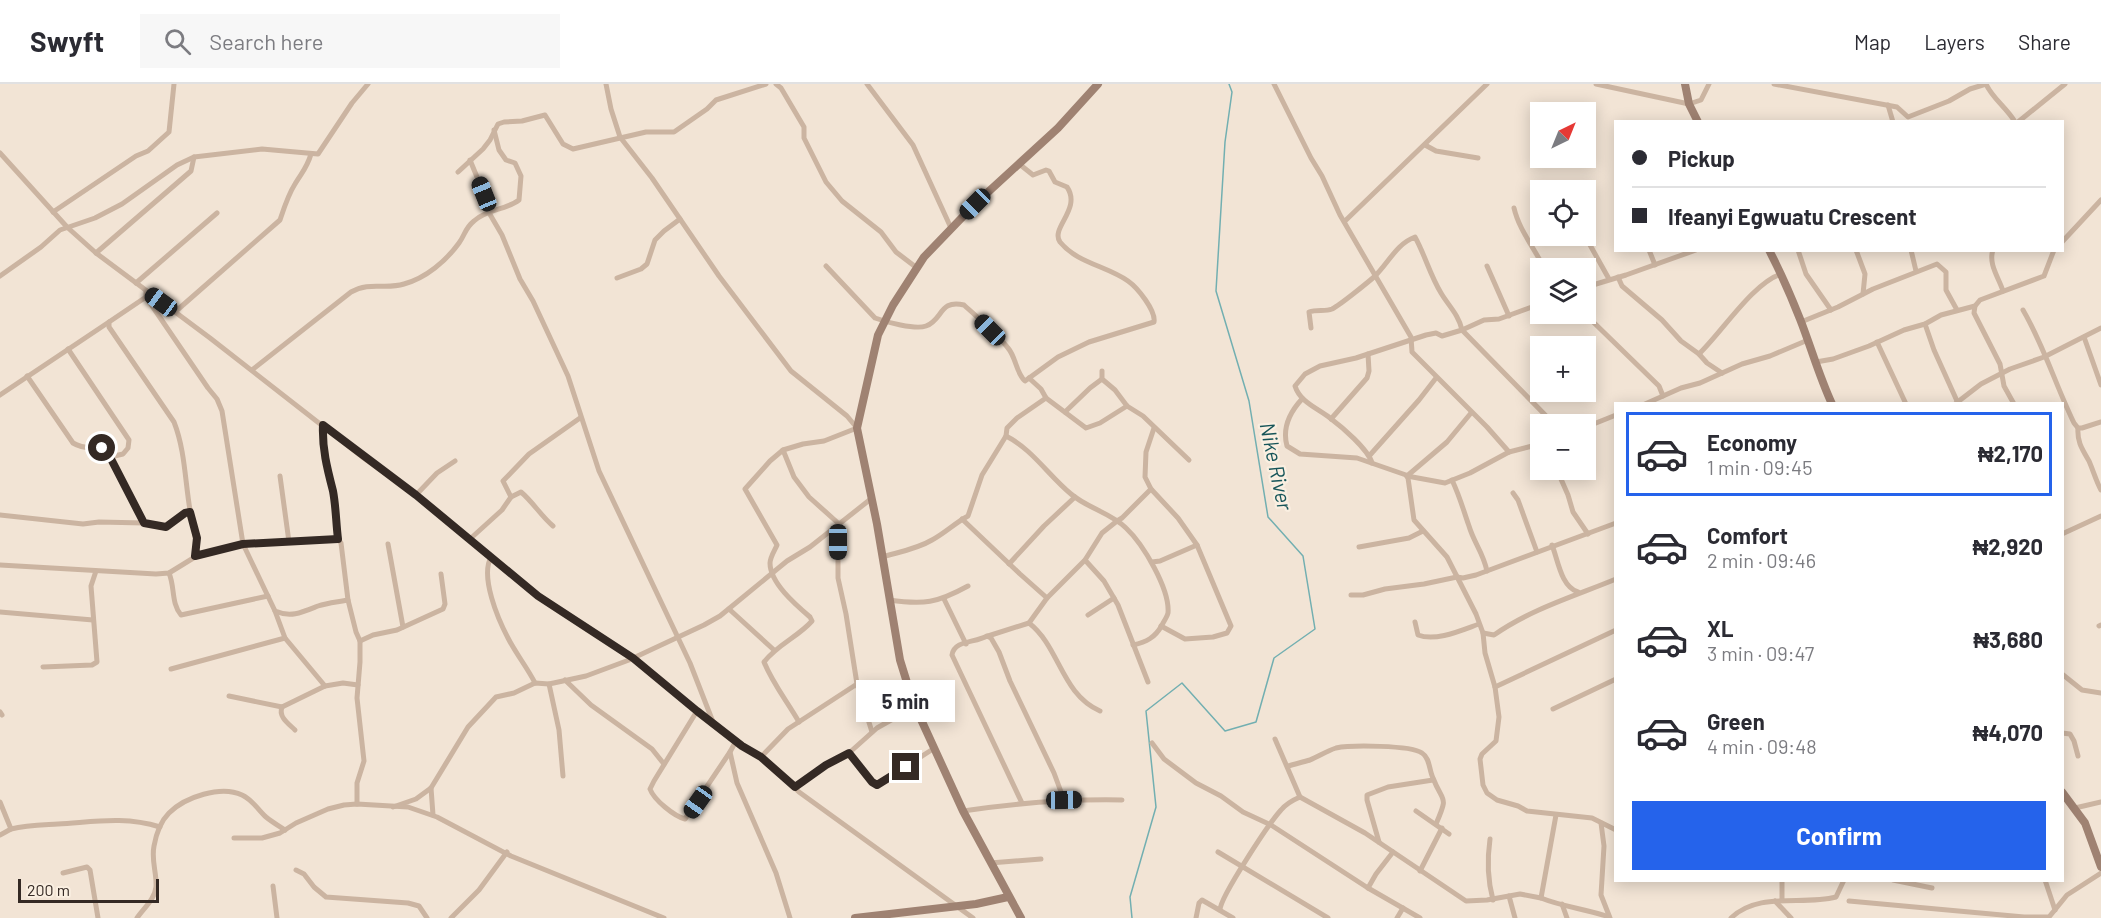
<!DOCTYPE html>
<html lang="en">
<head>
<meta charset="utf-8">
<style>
  body { margin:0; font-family:Barlow,sans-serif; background:#f7f7f7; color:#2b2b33; height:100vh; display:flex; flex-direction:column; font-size:22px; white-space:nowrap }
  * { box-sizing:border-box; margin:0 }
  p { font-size:20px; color:#7c7c81 }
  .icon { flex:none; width:33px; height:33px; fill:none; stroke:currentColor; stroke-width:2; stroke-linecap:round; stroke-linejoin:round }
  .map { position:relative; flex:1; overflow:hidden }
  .sheet { position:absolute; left:1614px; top:318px; width:450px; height:480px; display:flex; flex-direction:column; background:#fff; border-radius:0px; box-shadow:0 3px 15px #0003 }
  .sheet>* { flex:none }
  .guide { position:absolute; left:1614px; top:36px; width:450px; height:132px; border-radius:0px; box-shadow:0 3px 15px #0003; display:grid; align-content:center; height:132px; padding:0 18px; background:#fff }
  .needle { width:39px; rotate:43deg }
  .controls { position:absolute; left:1530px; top:18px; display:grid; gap:12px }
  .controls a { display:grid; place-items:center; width:66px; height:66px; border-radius:0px; background:#fff; box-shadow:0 3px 15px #0003; font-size:30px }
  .scale { position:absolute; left:18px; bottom:15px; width:141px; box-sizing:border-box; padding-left:6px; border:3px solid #342924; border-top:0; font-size:16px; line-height:21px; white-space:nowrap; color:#342924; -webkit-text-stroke:4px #faefe1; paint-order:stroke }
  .end { position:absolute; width:27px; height:27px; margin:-14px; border:8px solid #342924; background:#fff; box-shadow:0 0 0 3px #fff }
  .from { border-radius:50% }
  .bubble { position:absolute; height:42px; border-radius:0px; background:#fff; box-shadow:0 3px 15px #0003; font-size:20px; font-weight:700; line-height:42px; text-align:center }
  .car { position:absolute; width:18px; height:36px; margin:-18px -9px; border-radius:8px; box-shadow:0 0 4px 2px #0007; background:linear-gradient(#222 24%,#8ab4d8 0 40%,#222 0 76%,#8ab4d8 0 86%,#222 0) }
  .guide b { display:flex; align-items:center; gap:21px; height:57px; font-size:22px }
  .guide b+b { border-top:2px solid #e1e1e2 }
  .guide i { width:15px; height:15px; background:#2b2b33 }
  ul { padding:10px 0 0; list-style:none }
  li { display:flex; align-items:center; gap:18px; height:84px; margin:0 12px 9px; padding:0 6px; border:3px solid transparent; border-radius:0px }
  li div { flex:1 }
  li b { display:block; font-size:22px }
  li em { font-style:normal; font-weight:700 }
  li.active { border-color:#2563eb }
  li>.icon { width:54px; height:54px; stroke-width:1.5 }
  .action { display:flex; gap:12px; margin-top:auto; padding:12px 18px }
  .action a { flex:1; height:69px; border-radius:0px; background:#2563eb; color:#fff; font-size:24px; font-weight:700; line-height:69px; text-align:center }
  header { display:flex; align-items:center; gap:36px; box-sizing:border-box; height:84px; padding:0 30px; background:#fff; border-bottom:2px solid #e1e1e2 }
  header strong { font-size:28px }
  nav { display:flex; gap:33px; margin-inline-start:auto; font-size:21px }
  .search { width:420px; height:54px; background:#f7f7f7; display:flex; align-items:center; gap:15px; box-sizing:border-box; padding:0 21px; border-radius:0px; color:#7c7c81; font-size:22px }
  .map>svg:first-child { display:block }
</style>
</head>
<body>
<header>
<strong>Swyft</strong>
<div class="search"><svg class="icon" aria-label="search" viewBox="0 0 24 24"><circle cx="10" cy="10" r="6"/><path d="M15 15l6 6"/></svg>Search here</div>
<nav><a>Map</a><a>Layers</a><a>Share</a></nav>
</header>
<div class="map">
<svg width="2101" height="834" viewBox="0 0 2101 834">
  <rect width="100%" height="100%" fill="#f2e4d5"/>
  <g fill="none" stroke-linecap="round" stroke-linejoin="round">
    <!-- stream -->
    <polyline stroke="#72afb1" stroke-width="1.5" points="1132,834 1130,813 1156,723 1146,627 1182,599 1225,647 1256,638 1274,574 1315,545 1303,472 1268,433 1249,317 1216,207 1225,58 1232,8 1229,0"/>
    <!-- street -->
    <g stroke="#cbb4a1" stroke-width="5">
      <path d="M606 0 611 25 620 53 652 94 719 192 791 287 847 332 857 344 824 357 803 360 783 366 770 377 745 405 777 461C775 466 770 473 770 479 770 499 796 521 810 533L812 537C798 553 778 560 764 578 773 600 787 617 799 638"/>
      <polyline points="776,0 781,4 804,43 804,54 826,98 842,117 881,148 896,168 917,184"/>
      <polyline points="867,0 913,61 951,144"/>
      <polyline points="1274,0 1311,74 1322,92 1340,131 1411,253 1412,268 1487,343 1509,368"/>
      <polyline points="1596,0 1689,20 1701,16 1709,0"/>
      <polyline points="1774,0 1897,23 1908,33 1949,17 1970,5 1986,0"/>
      <path d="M1986 0C1992 14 2007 24 2015 38"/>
      <polyline points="1888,21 1893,38"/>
      <polyline points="2018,38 2065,0"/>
      <polyline points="1425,61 1436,67 1478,74"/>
      <polyline points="0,69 67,143 96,169 210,254 365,375 416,411 538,512 633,574 697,627 742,662 761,673 799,708 973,834"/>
      <polyline points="470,76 484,110 488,127 502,151 520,195 533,217 568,292 599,387 690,579 713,638"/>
      <polyline points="458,88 483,65 490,56 498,40 504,38 522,37 545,31 563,60 573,65 646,48 674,48 707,25 716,16 766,0"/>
      <path d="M1514 124C1519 146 1535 165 1544 184"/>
      <polyline points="53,128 136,72 148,67 169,48 174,0"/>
      <polyline points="1345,137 1487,0"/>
      <polyline points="1585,152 1609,195"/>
      <polyline points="2062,158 2101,116"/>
      <polyline points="1649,166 1655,181"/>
      <polyline points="1798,166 1806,190 1831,226"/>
      <polyline points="1856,166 1865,190 1863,210"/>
      <polyline points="1911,166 1916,187"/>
      <path d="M1993 166C1988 180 1999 194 2003 207"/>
      <polyline points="96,169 191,87 194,73"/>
      <path d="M826 182 875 234C886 238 915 246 926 242 943 236 939 215 964 221 978 234 996 248 1008 264 1016 273 1016 289 1025 297L1058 273 1089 258 1154 238C1156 227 1138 204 1128 197 1107 182 1077 179 1060 158 1050 144 1082 125 1067 103L1055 98 1049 87 1046 86 1033 91 1018 79"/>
      <polyline points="1487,182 1509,232"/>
      <polyline points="0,192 41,163 60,146 95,134 122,120 177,81 194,73 262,65 318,70 352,19 368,0"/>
      <polyline points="1618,193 1622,202 1662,236 1681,257 1699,270 1707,279 1722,289"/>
      <polyline points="617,194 641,185 647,180 655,156 664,147 680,135"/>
      <polyline points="136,199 217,129"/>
      <polyline points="1586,203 1626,191 1696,166"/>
      <path d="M146 207V213L208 304 217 315 222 327 243 460 275 527C291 534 303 528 318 522 327 519 338 518 348 516"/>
      <path d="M146 213 109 238V243L174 338C185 366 185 397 190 426 194 445 197 453 195 473"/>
      <polyline points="1975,222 1974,229 2000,280 2004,302 2014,320"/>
      <path d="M2023 226C2044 262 2056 302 2074 339L2078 344H2082L2101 338"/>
      <path d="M175 228 280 136C284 124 288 111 295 100 302 88 307 84 311 70"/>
      <polyline points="1585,230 1659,302 1663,312"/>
      <polyline points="1801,238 1838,223 1873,205 1937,180 1946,188 1946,206 1957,226"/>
      <polyline points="1925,240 1934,266 1957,317"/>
      <path d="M1311 244 1309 228C1317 225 1325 228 1332 225 1340 221 1367 199 1374 193 1388 180 1396 160 1415 153 1425 171 1430 191 1441 209 1448 221 1459 231 1462 246L1554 340"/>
      <polyline points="2084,253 2101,301"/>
      <polyline points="1877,258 1906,320"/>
      <polyline points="68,265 129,356 128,364 123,370 110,373"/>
      <path d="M1699 270C1722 248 1753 199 1781 190"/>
      <polyline points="1816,278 1833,275 1869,262 1904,246 1925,240 1941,231 1975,222 1980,216 2044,192 2054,166"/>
      <path d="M252 286 351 208C370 197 385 206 404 200 426 194 446 177 459 159 465 151 465 144 474 137 487 125 506 126 519 116L521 92 515 79 506 76 499 66 494 46"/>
      <polyline points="1102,287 1102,295 1115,306 1127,322 1143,332 1189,376"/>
      <path d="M27 292 73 359C86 367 95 361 105 366L144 439"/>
      <polyline points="1029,294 1041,305 1046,314 1086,344 1100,339 1127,322"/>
      <polyline points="0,311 109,238"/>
      <path d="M1302 315C1290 328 1282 344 1287 362L1300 370 1357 374 1406 391 1408 394 1414 436 1447 473 1476 530 1483 549 1485 569 1495 603 1499 633 1496 657 1482 670 1480 675 1483 701 1487 709 1497 716 1518 722 1527 727 1592 734 1616 746"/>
      <polyline points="1645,320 1681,304 1700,299 1742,280 1770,272 1808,256"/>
      <polyline points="1955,320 1981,300 2010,285 2044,273 2101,244"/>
      <polyline points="1065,328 1090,304 1102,295"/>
      <polyline points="1331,335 1367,294 1369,287 1368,270"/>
      <path d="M323 341C322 364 327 384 333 407 336 423 336 439 338 455L341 459 348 516 356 548 360 557V578L357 614 364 677 357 699V720"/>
      <polyline points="1586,343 1616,331"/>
      <polyline points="1154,344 1146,368 1145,393 1151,405 1178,434 1197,461 1231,542 1227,549 1213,553 1185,555 1161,542"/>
      <path d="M2078 344C2077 358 2082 365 2089 377 2093 386 2096 397 2101 406"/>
      <path d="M1006 352C1032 365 1049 392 1071 410 1087 424 1111 429 1126 444 1143 460 1170 505 1168 529 1167 533 1164 537 1162 541 1155 554 1146 558 1133 561"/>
      <polyline points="783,366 794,393 809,413 838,439 838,494 846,530 857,600 872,648"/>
      <polyline points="1370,371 1419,316 1436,294"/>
      <path d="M1372 379C1368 365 1342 343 1330 334 1317 324 1300 318 1295 302L1305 290 1320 282 1356 274 1426 251 1436 249 1442 252 1462 246 1484 236 1499 235 1540 220"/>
      <polyline points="1557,386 1568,411 1573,428 1588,450"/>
      <polyline points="280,392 289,458"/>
      <polyline points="1407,392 1445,399 1470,389 1509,368 1540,360"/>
      <polyline points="1407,392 1447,358 1471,329"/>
      <path d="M1452 396C1460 413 1463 425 1469 442 1474 459 1483 468 1487 487"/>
      <polyline points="1513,409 1518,416 1537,468"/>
      <polyline points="416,411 437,389 455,377"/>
      <path d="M511 413 521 408C533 418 541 432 553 442"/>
      <polyline points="0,431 83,440 99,438 144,439 160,443 170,441 185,429 190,428"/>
      <polyline points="962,435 1020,490 1047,514"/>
      <polyline points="2062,450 2101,432"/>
      <polyline points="470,455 502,426 511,413 503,397 529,370 580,334"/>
      <polyline points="388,460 403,543"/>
      <path d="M1552 461C1558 476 1561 503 1578 508"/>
      <polyline points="1359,463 1409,454 1423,447"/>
      <path d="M491 473C480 493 498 535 508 554 516 570 527 583 535 599"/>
      <path d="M882 473C899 468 917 465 932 456 945 449 955 439 968 432L982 391 1006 352 1007 344 1017 334 1046 314"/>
      <polyline points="1085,476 1104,497 1118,521 1148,598"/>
      <polyline points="1152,478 1160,477 1197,461"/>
      <polyline points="1009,480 1044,442 1075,413"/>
      <polyline points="0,481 156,490 169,489 195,473 243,460 338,455"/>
      <path d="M169 489C175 503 171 519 181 531L268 512"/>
      <polyline points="1351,511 1363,511 1385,505 1424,500 1457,493 1463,494 1476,491 1616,439"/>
      <polyline points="944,515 966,560"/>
      <path d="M889 516C924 521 937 519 968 502"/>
      <polyline points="729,525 774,566"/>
      <polyline points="275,527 285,554 325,602"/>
      <polyline points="0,528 93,536"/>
      <polyline points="1088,531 1114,514"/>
      <path d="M1415 538 1418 551C1436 558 1462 546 1479 540"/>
      <path d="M1029 539C1060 563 1061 610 1100 627"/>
      <polyline points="2099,542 2101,541"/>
      <path d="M1483 549 1494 551C1531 525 1575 512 1616 495"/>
      <polyline points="988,552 1029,539 1047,514 1085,476 1102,449 1117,437 1122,434 1151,405"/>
      <polyline points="360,557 373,551 397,546 443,525 445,520 441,490"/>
      <polyline points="43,583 92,581 97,578 91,502 96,487"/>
      <polyline points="171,585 285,554"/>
      <polyline points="2062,590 2082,606 2101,609"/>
      <polyline points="565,596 591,621 652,665 664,680"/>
      <polyline points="549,600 559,646 563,692"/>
      <polyline points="1495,603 1616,546"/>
      <polyline points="229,612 282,623 325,602 343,599 358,601"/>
      <path d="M282 623C278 633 289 640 295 646"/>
      <polyline points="1553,625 1616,595"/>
      <path d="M697 627 654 697 650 705C654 716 674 732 685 735L730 668"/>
      <polyline points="0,628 2,631"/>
      <polyline points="2062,649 2070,650 2074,657 2078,672"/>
      <polyline points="1275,655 1300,713"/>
      <polyline points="736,657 730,668 737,699 776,789 790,834"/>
      <polyline points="1152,659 1164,675 1196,699 1221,712 1243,728 1271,741 1368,804 1420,834"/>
      <polyline points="849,669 872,698 877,701 933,665"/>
      <polyline points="761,673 788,645 857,600"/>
      <path d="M1288 682C1295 680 1303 678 1310 676 1319 672 1327 667 1336 664 1350 661 1411 661 1422 669 1430 674 1429 686 1433 694 1443 720 1449 710 1436 740"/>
      <polyline points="796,703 826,681 849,669 877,644 900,631 913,618"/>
      <polyline points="431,704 433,731"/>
      <polyline points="0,718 11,745 0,751"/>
      <path d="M1022 719 952 571C954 556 975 559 987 552L991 554 999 568 1010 597 1054 689 1064 716"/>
      <polyline points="393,723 416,715 431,704 468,643 496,613 514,609 535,599 549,600 586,592 629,576 704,541 720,532 787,477 810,463 872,414"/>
      <polyline points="2075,724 2101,718"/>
      <path d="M963 727C1016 719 1068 715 1122 716"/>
      <polyline points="1416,727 1449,750"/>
      <path d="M1556 731 1541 814C1563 823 1587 825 1609 833"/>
      <polyline points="1601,739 1604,762 1601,811 1610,834"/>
      <path d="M11 745C27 741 42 741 58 740 94 738 124 732 160 743"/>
      <polyline points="234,754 262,754 280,749 296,739 328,725 344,721 357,720 408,723 437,733 511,772 664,834"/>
      <path d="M1490 755C1487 776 1487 794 1493 816"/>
      <polyline points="1379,758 1367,716 1367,711 1388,703 1433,696"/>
      <polyline points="1218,768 1328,834"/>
      <polyline points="990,779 1041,775"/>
      <polyline points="296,786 304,790 314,803 326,813 408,819 419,822 427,834"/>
      <polyline points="1420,787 1442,744"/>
      <polyline points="63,789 87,783 90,786 98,834"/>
      <polyline points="1782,796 1782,815"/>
      <polyline points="1893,796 1932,804"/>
      <polyline points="2045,796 2055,826"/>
      <polyline points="273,802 277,834"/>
      <polyline points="1368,804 1376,790 1393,768"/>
      <polyline points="1509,812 1515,834"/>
      <polyline points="1775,817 1791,834"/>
      <polyline points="1849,817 2024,833 2049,833 2067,811 2101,789"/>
      <polyline points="1562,820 1567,834"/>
      <path d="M1220 826C1220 813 1270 738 1281 726 1286 720 1293 716 1300 713L1365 749 1466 817 1487 816 1520 810 1541 814"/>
      <path d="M137 834C143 825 155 815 156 803 157 789 151 777 154 762 156 751 161 737 169 729 185 713 221 701 242 711 253 716 258 726 266 733 272 738 279 742 285 746"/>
      <polyline points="451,834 479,806 507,768"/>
      <polyline points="1196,834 1199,819 1202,816 1233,834"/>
      <polyline points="1397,834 1403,824"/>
      <path d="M1731 834C1759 807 1802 822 1836 813L1844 796"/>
    </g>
    <!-- secondary -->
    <g stroke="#9f8272" stroke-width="8">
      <polyline points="1685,0 1689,20 1698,38"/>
      <path d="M1769 166C1781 189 1791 212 1800 235 1811 263 1819 292 1832 320"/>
      <polyline points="2062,708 2085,739 2101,783"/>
      <polyline points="855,834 976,820 1008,813"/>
      <polyline points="1021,834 963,727 913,618 900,576 877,440 857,344 878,251 893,221 924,173 975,120 1058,44 1098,0"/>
    </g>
  </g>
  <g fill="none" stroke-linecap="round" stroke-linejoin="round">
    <!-- route -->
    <path stroke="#342924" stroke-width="8" d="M102 364 110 373 144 439 166 443 185 429 190 428 197 454 195 472 243 460 338 455C336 439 336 423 333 407 327 384 322 364 323 341L416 411 538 512 633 574 697 627 742 662 761 673 795 703 826 681 849 669 872 698 877 701 906 683"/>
  </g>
  <g text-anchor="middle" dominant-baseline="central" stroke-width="4.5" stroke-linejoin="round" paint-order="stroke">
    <!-- water labels -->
    <g font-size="21" font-style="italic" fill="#175559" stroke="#faefe1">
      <text transform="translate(1277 382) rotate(78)">Nike River</text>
    </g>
  </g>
</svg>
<div class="controls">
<a><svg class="needle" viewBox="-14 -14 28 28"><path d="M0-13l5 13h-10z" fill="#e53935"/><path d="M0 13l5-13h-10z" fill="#7c7c81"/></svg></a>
<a><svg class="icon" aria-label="locate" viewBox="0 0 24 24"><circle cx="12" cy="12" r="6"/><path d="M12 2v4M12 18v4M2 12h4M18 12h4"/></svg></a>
<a><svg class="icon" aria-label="layers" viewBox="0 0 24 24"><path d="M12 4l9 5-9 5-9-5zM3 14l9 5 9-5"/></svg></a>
<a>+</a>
<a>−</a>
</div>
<div class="scale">200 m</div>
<i class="end from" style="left:102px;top:364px"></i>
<i class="end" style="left:906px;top:683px"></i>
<div class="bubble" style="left:856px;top:596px;width:99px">5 min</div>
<i class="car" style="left:484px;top:110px;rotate:338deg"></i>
<i class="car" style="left:975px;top:120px;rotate:225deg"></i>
<i class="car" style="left:161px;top:218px;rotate:306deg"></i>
<i class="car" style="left:990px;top:246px;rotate:315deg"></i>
<i class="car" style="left:838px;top:458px;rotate:180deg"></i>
<i class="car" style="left:1064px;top:716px;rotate:89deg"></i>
<i class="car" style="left:698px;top:718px;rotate:215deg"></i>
<div class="guide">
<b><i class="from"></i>Pickup</b>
<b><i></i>Ifeanyi Egwuatu Crescent</b>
</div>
<section class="sheet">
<ul>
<li class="active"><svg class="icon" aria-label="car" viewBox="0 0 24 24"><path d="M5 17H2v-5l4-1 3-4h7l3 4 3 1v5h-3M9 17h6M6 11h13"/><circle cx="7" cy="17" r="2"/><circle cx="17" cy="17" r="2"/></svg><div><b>Economy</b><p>1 min · 09:45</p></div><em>₦2,170</em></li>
<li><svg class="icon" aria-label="car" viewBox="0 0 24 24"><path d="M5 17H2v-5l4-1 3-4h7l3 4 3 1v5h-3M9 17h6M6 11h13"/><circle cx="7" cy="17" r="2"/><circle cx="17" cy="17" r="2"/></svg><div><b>Comfort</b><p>2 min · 09:46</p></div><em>₦2,920</em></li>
<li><svg class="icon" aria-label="car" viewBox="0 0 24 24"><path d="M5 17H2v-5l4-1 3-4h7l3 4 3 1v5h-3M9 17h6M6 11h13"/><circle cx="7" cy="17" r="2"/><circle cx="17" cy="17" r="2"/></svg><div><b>XL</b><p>3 min · 09:47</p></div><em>₦3,680</em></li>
<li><svg class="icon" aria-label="car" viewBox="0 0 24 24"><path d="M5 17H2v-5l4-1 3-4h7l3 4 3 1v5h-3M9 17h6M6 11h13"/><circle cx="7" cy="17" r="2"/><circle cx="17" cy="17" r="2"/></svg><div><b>Green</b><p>4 min · 09:48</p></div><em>₦4,070</em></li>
</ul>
<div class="action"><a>Confirm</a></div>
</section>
</div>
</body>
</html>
